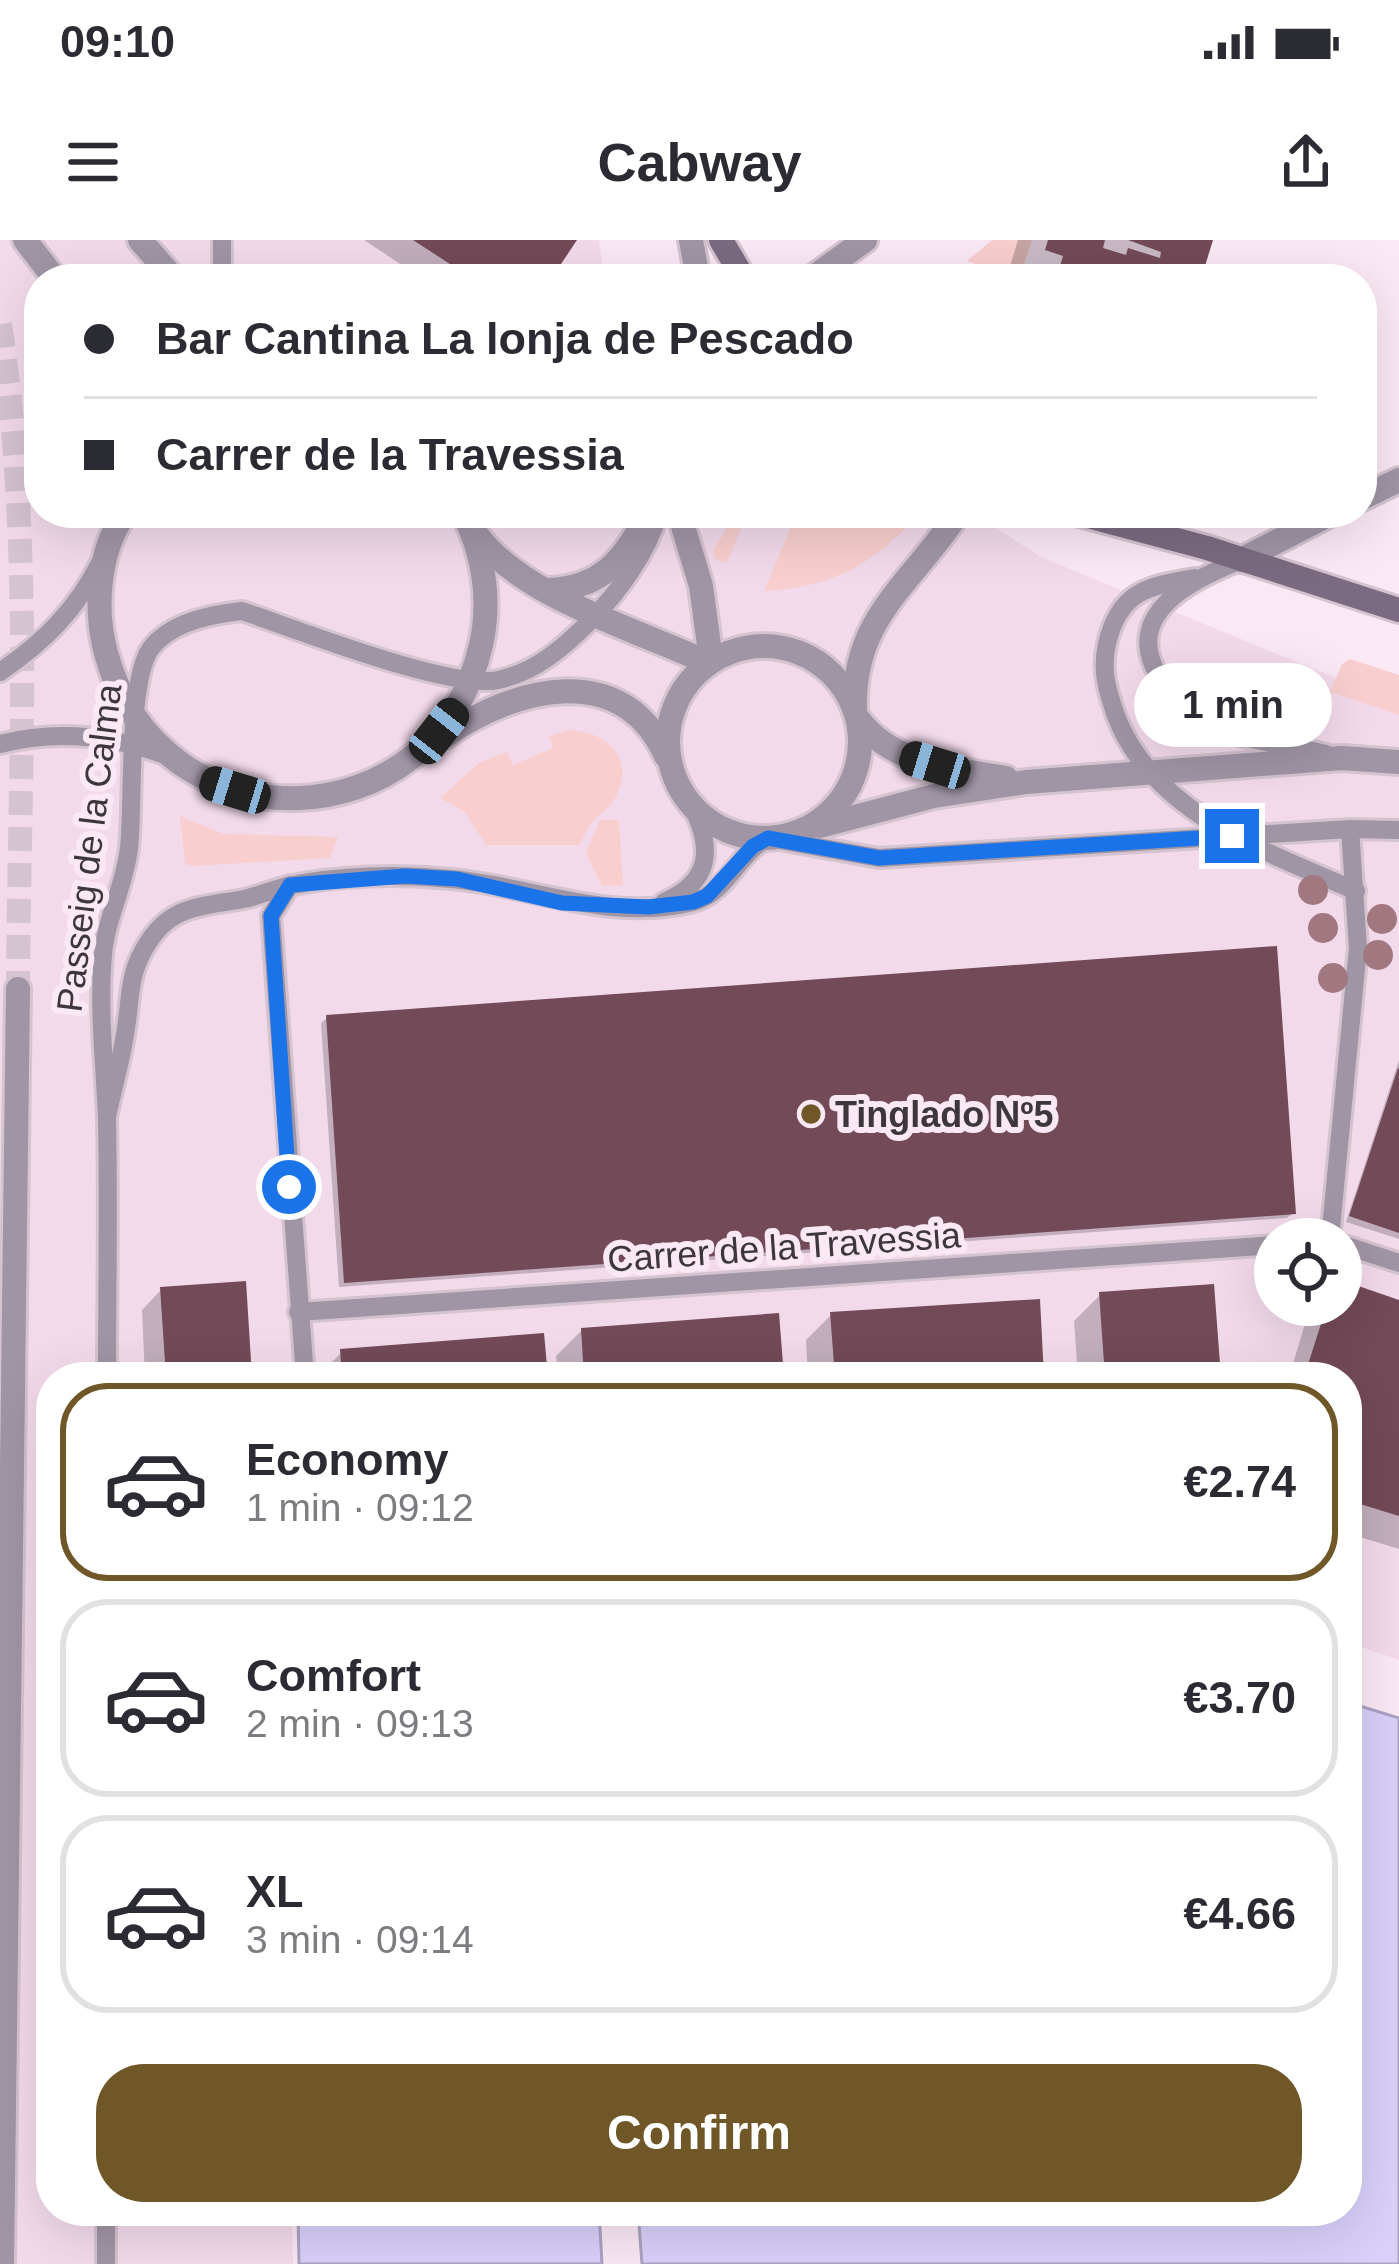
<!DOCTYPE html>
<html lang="en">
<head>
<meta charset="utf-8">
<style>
  body { margin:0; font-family:Arial,sans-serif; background:#f7f7f7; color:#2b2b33; height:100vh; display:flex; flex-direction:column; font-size:45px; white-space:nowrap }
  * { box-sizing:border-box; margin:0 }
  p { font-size:39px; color:#7c7c81 }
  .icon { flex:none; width:66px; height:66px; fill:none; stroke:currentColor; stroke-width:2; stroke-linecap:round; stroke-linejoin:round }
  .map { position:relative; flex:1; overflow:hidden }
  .panel { position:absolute; left:36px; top:1122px; width:1326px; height:864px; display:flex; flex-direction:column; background:#fff; border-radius:48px; box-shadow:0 12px 48px #0002 }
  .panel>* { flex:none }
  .hud { position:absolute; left:24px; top:24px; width:1353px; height:264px; border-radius:48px; box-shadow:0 12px 48px #0002; display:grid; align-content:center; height:264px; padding:0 60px; background:#fff }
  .buttons { position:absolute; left:1254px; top:978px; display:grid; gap:24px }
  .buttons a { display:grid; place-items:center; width:108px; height:108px; border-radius:50%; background:#fff; box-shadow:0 12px 48px #0002; font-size:60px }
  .end { position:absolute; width:54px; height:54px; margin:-27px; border:15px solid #1a73e8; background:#fff; box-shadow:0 0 0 6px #fff }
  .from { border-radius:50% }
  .bubble { position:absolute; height:84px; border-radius:42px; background:#fff; box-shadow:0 12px 48px #0002; font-size:39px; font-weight:700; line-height:84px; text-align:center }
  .car { position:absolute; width:36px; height:72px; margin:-36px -18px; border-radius:15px; box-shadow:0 0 9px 3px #0007; background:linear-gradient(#222 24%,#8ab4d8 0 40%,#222 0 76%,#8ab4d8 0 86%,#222 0) }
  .hud b { display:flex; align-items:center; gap:42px; height:114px; font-size:45px }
  .hud b+b { border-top:3px solid #e1e1e2 }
  .hud i { width:30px; height:30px; background:#2b2b33 }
  ul { padding:21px 0 0; list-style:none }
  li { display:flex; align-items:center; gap:36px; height:198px; margin:0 24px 18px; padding:0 36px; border:6px solid #e1e1e2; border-radius:48px }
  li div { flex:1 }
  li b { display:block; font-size:45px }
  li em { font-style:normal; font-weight:700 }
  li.active { border-color:#6f5728 }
  li>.icon { width:108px; height:108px; stroke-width:1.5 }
  .button { display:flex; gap:24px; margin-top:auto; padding:24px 60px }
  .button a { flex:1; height:138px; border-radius:48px; background:#6f5728; color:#fff; font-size:48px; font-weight:700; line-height:138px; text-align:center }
  .status { display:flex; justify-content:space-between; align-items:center; height:84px; padding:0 60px; background:#fff; direction:ltr }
  .status svg { height:33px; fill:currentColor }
  header { display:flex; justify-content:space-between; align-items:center; height:156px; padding:0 60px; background:#fff; font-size:54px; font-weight:700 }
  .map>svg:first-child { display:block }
</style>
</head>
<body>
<div class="status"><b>09:10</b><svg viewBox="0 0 49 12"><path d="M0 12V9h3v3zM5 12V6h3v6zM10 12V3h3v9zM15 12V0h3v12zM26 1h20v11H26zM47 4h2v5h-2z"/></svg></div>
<header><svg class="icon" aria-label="menu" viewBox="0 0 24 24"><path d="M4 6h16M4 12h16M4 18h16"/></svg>Cabway<svg class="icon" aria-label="share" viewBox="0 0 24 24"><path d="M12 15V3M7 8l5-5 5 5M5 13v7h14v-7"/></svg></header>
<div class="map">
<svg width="1399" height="2024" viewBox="0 0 1399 2024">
  <rect width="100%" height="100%" fill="#fbe8f5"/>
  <!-- built -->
  <path fill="#f3daeb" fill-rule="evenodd" d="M0 0H599L604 39H39V273H973L1041 317 1353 445 1399 459V1420L1347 1402V1137H51V1971H292L293 2024H0ZM1275 999H1341V1065H1275Z"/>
  <!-- green -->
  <g fill="#f8cfce">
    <polygon points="992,0 1032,0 1019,39 967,21"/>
    <polygon points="736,273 747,273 727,323 715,319 713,311"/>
    <path d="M797 273H919V274C871 326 834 347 764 351Z"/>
    <polygon points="1350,419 1399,435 1399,475 1330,452 1342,424"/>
    <path d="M569 490C610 492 637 521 614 560 608 569 600 574 594 580 588 587 584 597 579 605H486L464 571 440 558 480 522 507 512 513 525 553 508 549 496Z"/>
    <polygon points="180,576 224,594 338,597 330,618 194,626 185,624"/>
    <polygon points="600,580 619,580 623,645 602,646 586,613"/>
  </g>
  <!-- water -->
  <g fill="#d9d0fa" stroke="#aaa2c1" stroke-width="3">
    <polygon points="1347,1462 1399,1478 1399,2024 642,2024 638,1971 1347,1971"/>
    <polygon points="298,1971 599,1971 602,2024 299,2024"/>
  </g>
  <!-- shadow -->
  <g fill="#0003">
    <polygon points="364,0 573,0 547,39 423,39"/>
    <polygon points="1018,0 1210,0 1197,39 1006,39"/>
    <polygon points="327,778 1293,973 1287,978 339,1047 321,783"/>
    <polygon points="1399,820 1399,999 1346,982"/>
    <polygon points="1341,1043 1399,1063 1399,1309 1347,1293 1347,1137 1289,1137 1310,1067 1341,1065"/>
    <polygon points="161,1050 248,1137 145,1137 142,1070"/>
    <polygon points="1100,1055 1218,1137 1078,1137 1074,1081"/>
    <polygon points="831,1075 1041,1137 808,1137 806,1100"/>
    <polygon points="582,1090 781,1137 558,1137 556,1116"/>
    <polygon points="342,1112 545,1137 317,1137"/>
  </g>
  <!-- building -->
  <g fill="#734a58">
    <polygon points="413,0 577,0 551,39 473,39"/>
    <polygon points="1048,0 1105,0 1103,8 1126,15 1128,8 1160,18 1161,12 1128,0 1213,0 1201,39 1056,39 1063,16 1045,10"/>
    <polygon points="1277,706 1296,974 344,1043 326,775"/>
    <polygon points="1398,828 1399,829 1399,993 1349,976"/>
    <polygon points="1341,1040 1399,1060 1399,1276 1347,1260 1347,1137 1304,1137 1327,1065 1341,1065"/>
    <polygon points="246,1041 252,1137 166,1137 160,1047"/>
    <polygon points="1214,1044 1221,1137 1105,1137 1099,1052"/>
    <polygon points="1040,1059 1044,1137 835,1137 830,1072"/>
    <polygon points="779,1073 784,1137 584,1137 581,1088"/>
    <polygon points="544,1093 548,1137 342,1137 340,1109"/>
  </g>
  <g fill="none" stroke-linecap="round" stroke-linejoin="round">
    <!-- minor-tunnel -->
    <path stroke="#d5c4d0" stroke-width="24" stroke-dasharray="24 12" stroke-linecap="butt" d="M0 84C34 303 19 528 18 749"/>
    <defs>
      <g id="service">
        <polyline points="222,0 222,39"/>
        <path d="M1241 320C1194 339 1122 372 1158 435 1167 451 1177 466 1193 476 1229 500 1284 504 1326 514"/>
        <path d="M1195 338C1148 346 1119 351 1107 404 1101 430 1107 450 1116 476 1154 575 1268 612 1356 651"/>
        <path d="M0 432C44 402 76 370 100 323"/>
        <path d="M0 504C57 489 114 496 168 516"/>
        <polyline points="290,645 271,676 305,1137"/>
        <path d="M664 662C711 642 713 609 693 568"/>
        <path d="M107 877C113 848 122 818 126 788 130 764 129 740 140 717 165 665 195 668 244 659 259 656 273 649 288 646 339 635 399 634 451 639 533 646 608 683 693 662 727 653 738 613 768 598L879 618 1350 589 1399 590"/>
        <polyline points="1330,999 1358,708 1350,589"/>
        <polyline points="1341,1004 1399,1023"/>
        <polyline points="298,1072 1275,1005"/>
        <path d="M107 1137C107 1051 109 965 107 880 105 824 98 771 103 715 106 678 125 645 129 608 134 564 127 441 151 408 171 382 212 374 242 371 296 389 450 450 498 440 536 432 564 407 590 381 619 352 647 313 659 273"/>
        <polyline points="106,2024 106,1971"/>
      </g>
      <g id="minor">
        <polyline points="25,0 55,39"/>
        <polyline points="140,0 174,39"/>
        <polyline points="691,0 698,39"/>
        <polyline points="811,39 865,0"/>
        <polyline points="1362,258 1399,240"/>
        <path d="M125 273C98 311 94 369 106 413 160 612 435 604 481 405 491 361 484 313 463 273"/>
        <polyline points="679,273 701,346 711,420"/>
        <path d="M477 295C522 357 638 390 708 423"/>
        <polyline points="1241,320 1332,273"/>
        <path d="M548 350C604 348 623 319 649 273"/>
        <circle cx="764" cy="502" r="96"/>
        <path d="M855 467C853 376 913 343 958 273"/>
        <path d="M859 480C893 525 954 529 1006 538"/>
        <path d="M445 496C515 447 623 419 666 516"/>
        <polyline points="820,586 934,556 1026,542 1342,518 1399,522"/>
        <polyline points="2,2024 18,749"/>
      </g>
      <g id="secondary">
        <polyline points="721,0 744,39"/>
        <polyline points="1076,273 1207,308 1399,370"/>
      </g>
    </defs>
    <!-- service casing -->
    <use href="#service" stroke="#d5c4d0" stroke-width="24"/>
    <!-- minor casing -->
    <use href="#minor" stroke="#d5c4d0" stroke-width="30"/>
    <!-- secondary casing -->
    <use href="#secondary" stroke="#d5c4d0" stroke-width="30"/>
    <!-- service -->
    <use href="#service" stroke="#a095a5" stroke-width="18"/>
    <!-- minor -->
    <use href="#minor" stroke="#a095a5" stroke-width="24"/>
    <!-- secondary -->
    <use href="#secondary" stroke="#7b6b82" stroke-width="24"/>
  </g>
  <!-- trees -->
  <g fill="#a17780">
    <circle cx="1313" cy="650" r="15"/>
    <circle cx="1382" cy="679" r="15"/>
    <circle cx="1323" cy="688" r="15"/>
    <circle cx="1378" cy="715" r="15"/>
    <circle cx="1333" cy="738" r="15"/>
  </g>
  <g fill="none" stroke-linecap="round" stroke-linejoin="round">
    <!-- route -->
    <polyline stroke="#1a73e8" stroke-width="15" points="289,947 271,676 290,645 405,636 457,639 562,663 648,667 693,662 707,656 753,606 768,598 879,618 1232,596"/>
  </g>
  <!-- markers -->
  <circle fill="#6f5728" stroke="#fbe8f5" stroke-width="4.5" cx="811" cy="874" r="12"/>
  <g text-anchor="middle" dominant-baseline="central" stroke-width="12" stroke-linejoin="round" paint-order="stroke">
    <!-- street labels -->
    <g font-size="36" fill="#3d363b" stroke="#fbe8f5">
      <text transform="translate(89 608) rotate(-83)">Passeig de la Calma</text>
      <text transform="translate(784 1007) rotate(-4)">Carrer de la Travessia</text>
    </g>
    <!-- poi labels -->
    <g font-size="36" font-weight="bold" fill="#3d363b" stroke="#fbe8f5" text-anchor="start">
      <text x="835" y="874">Tinglado Nº5</text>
    </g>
  </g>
</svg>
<div class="buttons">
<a><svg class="icon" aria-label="locate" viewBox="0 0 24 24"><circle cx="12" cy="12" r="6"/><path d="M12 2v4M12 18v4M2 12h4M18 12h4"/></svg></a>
</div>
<i class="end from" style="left:289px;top:947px"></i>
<i class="end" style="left:1232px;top:596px"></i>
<div class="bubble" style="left:1134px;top:423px;width:198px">1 min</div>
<i class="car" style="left:439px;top:491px;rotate:38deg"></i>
<i class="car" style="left:935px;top:525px;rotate:287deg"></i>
<i class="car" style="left:235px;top:550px;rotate:287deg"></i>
<div class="hud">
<b><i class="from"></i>Bar Cantina La lonja de Pescado</b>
<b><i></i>Carrer de la Travessia</b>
</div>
<section class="panel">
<ul>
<li class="active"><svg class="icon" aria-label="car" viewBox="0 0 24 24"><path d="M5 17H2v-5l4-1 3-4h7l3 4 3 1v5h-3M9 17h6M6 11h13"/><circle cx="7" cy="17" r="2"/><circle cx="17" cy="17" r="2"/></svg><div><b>Economy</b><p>1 min · 09:12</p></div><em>€2.74</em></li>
<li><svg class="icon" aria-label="car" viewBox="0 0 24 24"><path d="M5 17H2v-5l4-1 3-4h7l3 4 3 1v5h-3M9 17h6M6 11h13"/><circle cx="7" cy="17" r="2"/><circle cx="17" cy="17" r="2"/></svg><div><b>Comfort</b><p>2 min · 09:13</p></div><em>€3.70</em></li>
<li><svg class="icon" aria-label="car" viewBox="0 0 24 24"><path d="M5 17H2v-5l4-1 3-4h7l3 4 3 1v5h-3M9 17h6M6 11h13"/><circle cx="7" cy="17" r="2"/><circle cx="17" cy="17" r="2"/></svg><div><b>XL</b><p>3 min · 09:14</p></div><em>€4.66</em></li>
</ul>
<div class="button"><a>Confirm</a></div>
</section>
</div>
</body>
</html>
